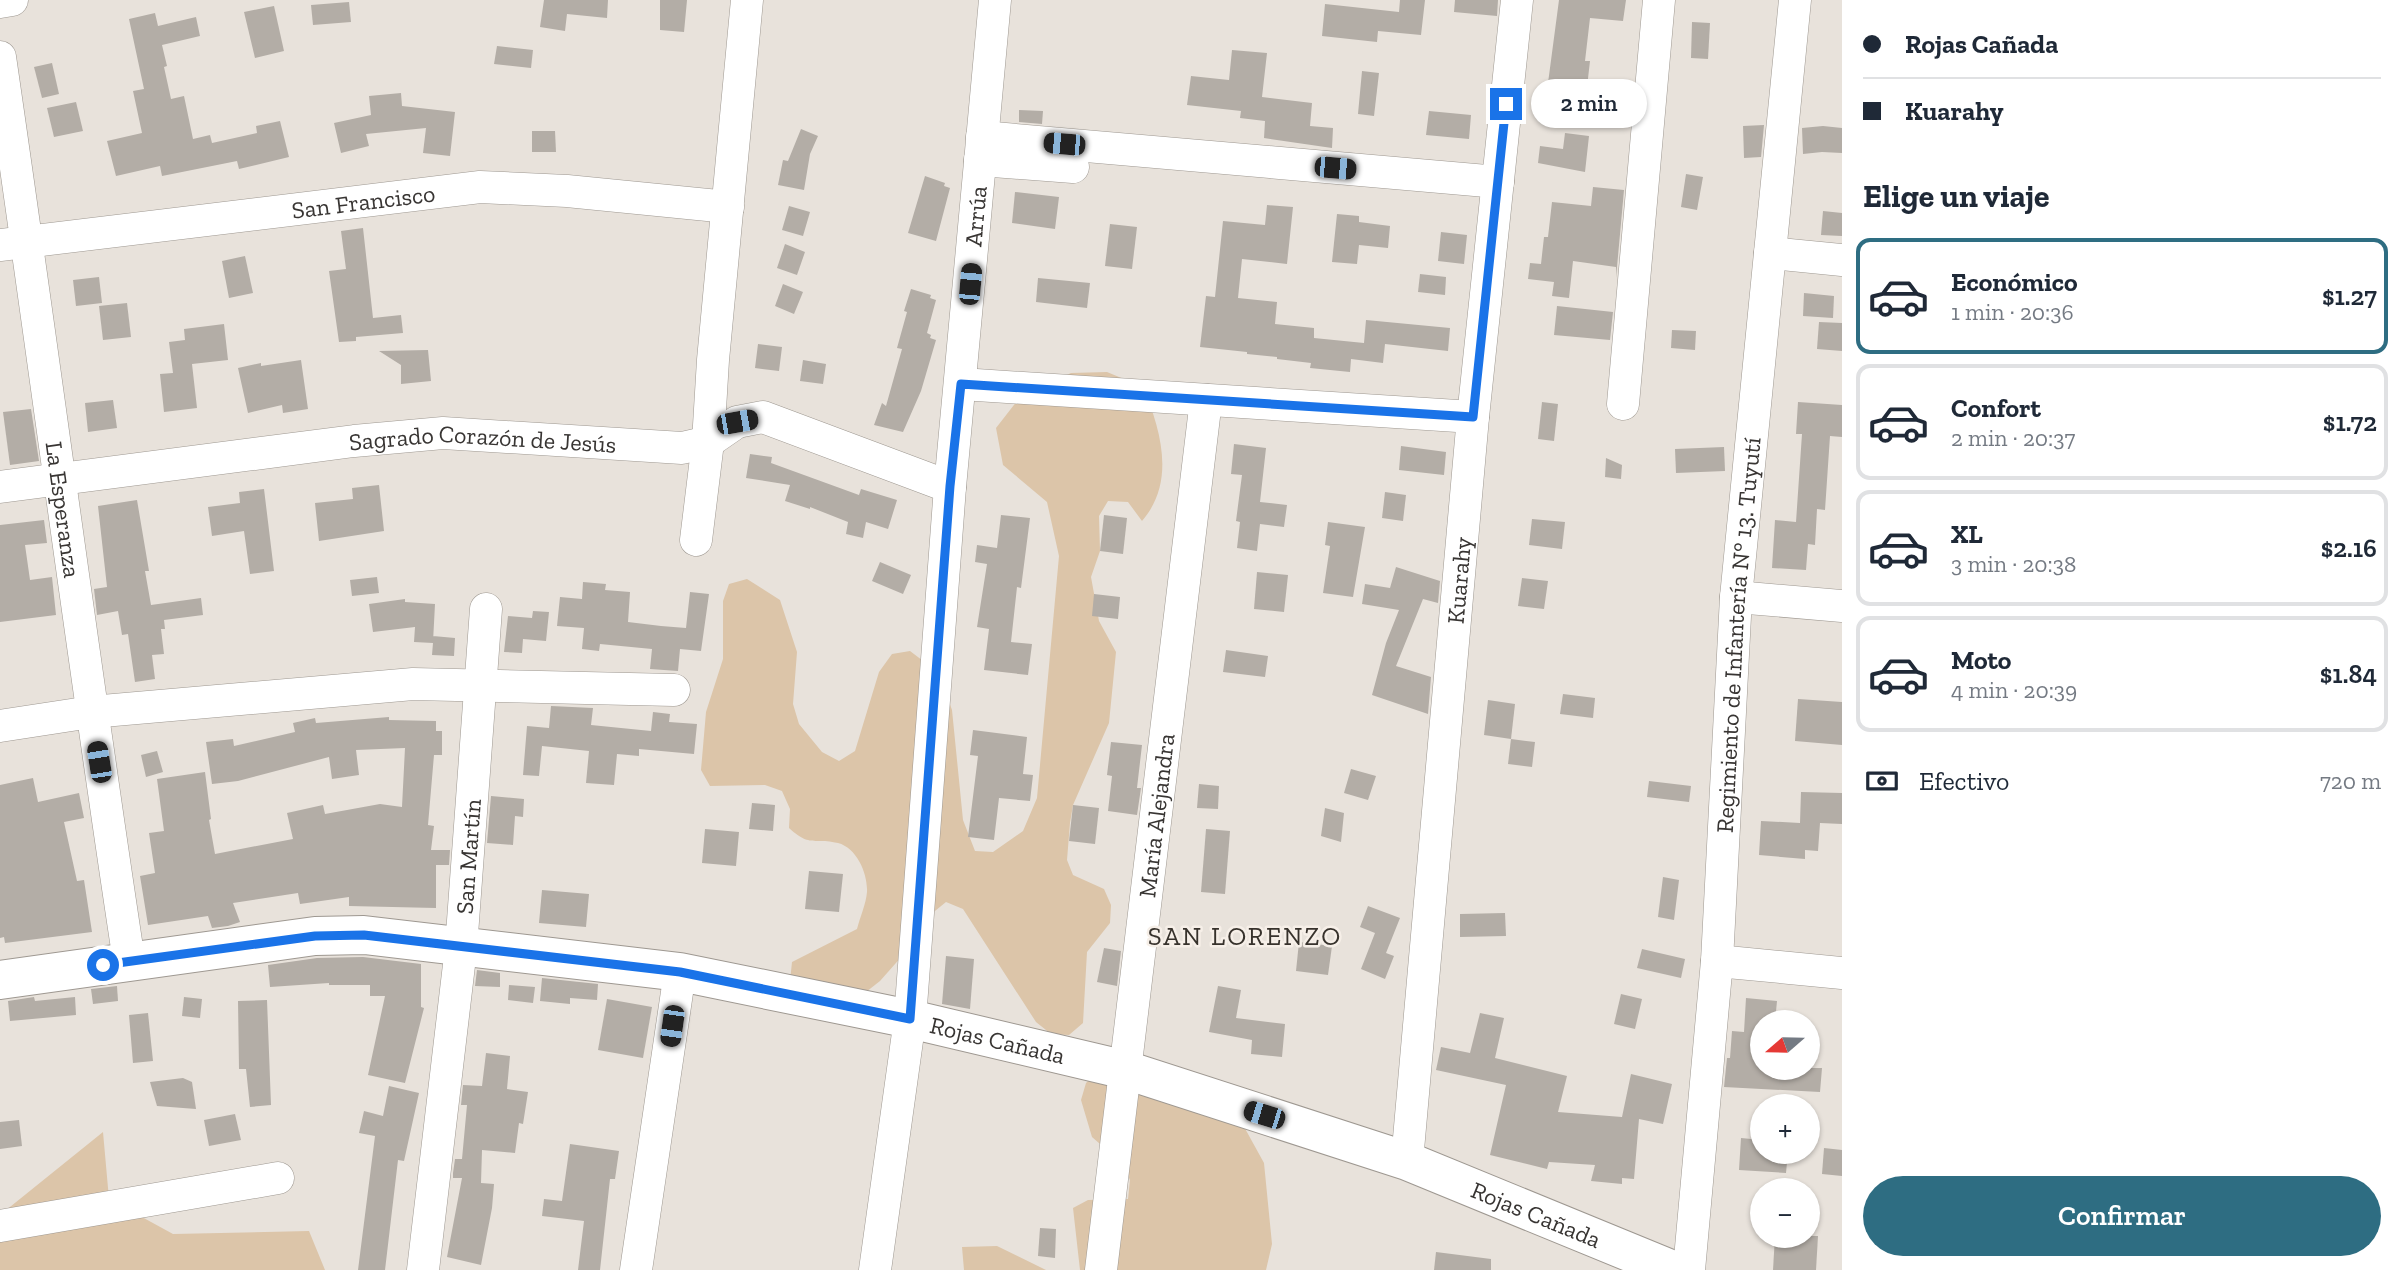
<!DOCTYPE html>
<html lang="es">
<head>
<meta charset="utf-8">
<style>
  body { margin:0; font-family:"Zilla Slab",serif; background:#f6f6f7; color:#1f2937; height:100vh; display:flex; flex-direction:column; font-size:26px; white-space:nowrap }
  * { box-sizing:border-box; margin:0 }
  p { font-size:23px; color:#747a83 }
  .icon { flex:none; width:38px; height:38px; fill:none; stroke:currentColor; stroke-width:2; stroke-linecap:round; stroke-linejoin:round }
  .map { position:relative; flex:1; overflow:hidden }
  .side { display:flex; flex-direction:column; background:#fff; width:560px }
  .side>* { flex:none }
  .top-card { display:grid; align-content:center; height:154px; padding:0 21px; background:#fff }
  .needle { width:46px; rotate:250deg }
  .tools { position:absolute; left:1750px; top:1010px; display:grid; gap:14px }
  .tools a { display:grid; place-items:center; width:70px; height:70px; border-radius:50%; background:#fff; box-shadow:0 2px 5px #0004; font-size:35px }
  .end { position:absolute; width:32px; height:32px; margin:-16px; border:9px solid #1a73e8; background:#fff; box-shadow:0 0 0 4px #fff }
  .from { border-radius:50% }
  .bubble { position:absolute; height:49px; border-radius:24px; background:#fff; box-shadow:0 2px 5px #0004; font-size:23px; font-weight:600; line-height:49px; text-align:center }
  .car { position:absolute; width:21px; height:42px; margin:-21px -10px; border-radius:9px; box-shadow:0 0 5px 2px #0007; background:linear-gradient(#222 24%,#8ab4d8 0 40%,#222 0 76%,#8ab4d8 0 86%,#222 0) }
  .top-card b { display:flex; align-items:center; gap:24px; height:66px; font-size:26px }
  .top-card b+b { border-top:2px solid #e0e1e3 }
  .top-card i { width:18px; height:18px; background:#1f2937 }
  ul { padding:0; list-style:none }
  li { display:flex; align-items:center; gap:21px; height:116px; margin:0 14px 10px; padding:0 7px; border:4px solid #e0e1e3; border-radius:14px }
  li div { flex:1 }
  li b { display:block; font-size:26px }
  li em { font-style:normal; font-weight:600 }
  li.active { border-color:#2e6d82 }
  li>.icon { width:63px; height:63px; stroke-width:1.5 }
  h2 { padding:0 21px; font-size:32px; line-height:84px }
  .pay { display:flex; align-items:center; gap:18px; height:77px; padding:0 21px; font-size:26px }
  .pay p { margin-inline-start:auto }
  .button { display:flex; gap:14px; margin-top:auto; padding:14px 21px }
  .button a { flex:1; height:80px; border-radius:42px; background:#2e6d82; color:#fff; font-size:28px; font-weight:600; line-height:80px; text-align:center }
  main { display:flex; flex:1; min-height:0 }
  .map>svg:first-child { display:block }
</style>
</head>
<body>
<main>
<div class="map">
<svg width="1842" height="1270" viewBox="0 0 1842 1270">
  <rect width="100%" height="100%" fill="#e8e2db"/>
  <!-- green -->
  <g fill="#dcc5a9">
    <path d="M1107 372 1143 387C1161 430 1176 482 1142 521L1128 502 1108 501 1099 516 1100 551 1091 577 1099 621 1116 652 1109 723 1073 805 1070 823 1067 860 1073 875 1104 889 1111 905 1110 923 1087 952 1083 1023 1069 1035 1051 1034 1036 1022 963 909 946 902 919 924 903 955 880 981 866 992 790 981 792 962 857 929C860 917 866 904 867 892 868 874 857 848 838 843 813 837 811 848 789 828L790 809 782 791 765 785 710 786 701 770 706 712 723 659V601L729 584 747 579 780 600 797 652 793 704 799 724 822 752 839 761 855 751 879 672 892 654 910 651 939 673 952 710 963 820 975 851 993 852 1023 831 1037 798 1059 556 1047 502 1003 465 996 428 1021 396 1071 373Z"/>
    <polygon points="1100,1069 1237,1114 1264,1163 1272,1244 1266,1270 1080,1270 1073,1208 1088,1200 1128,1199 1130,1180 1122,1163 1092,1137 1081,1100 1086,1083"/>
    <polygon points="103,1132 109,1199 173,1234 309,1231 325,1270 0,1270 0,1215"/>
    <polygon points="997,1246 1046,1270 964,1270 962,1247"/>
  </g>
  <!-- building -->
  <g fill="#b3ada6">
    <polygon points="544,0 608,0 607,18 567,14 565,31 540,27"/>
    <polygon points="660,0 687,0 684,32 660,30"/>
    <polygon points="1400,0 1425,0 1421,35 1378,31 1377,42 1322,36 1325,4 1399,12"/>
    <polygon points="1455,0 1498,0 1497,16 1454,12"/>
    <polygon points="1559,0 1626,0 1623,21 1590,18 1585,61 1590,61 1587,87 1548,83"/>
    <polygon points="349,2 351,22 313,25 311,5"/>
    <polygon points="274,6 284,51 255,58 244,12"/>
    <polygon points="155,13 158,26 196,17 200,36 162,45 167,66 164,67 171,99 184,96 193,139 210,135 212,143 257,133 256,126 280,121 289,157 239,169 237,161 162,176 160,166 116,176 107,141 142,133 133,91 144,89 129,19"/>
    <polygon points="1692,22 1710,23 1708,59 1691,58"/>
    <polygon points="497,46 533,50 531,68 494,64"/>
    <polygon points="1232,50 1267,53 1262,97 1312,103 1310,126 1333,128 1332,148 1264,138 1265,121 1240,118 1241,111 1187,105 1191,76 1229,80"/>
    <polygon points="52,63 59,94 42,98 34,67"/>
    <polygon points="1362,71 1379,73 1374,116 1358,114"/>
    <polygon points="401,93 402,106 455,112 450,156 423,153 426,128 366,134 369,146 341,153 334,123 371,115 369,96"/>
    <polygon points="1603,98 1632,101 1629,126 1600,122"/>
    <polygon points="76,102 83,131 54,137 47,108"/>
    <polygon points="1019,110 1043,111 1042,124 1019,122"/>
    <polygon points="1429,111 1471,115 1469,139 1426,135"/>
    <polygon points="1764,125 1761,157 1744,158 1743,126"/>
    <polygon points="1823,126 1842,128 1842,153 1822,152 1803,154 1802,128"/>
    <polygon points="801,129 818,136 810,154 804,190 778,185 783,160 788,161"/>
    <polygon points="532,131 555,131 556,152 532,152"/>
    <polygon points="1565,133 1589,136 1585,172 1538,163 1540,146 1563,149"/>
    <polygon points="1686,174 1703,177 1697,210 1681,207"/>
    <polygon points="925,176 945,183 944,186 950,188 936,241 908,233"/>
    <polygon points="1593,187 1624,190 1616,278 1616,267 1573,261 1569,298 1552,296 1554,282 1528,279 1530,263 1541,264 1544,237 1548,237 1552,202 1591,206"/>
    <polygon points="1015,192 1059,197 1055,229 1012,223"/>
    <polygon points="1267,205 1293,207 1287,264 1242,259 1238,298 1277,302 1275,324 1314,328 1314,338 1364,343 1366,320 1450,328 1448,351 1385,344 1383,363 1351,359 1350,372 1310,368 1311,363 1277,359 1277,357 1247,354 1247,352 1200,347 1206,296 1215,297 1223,221 1265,225"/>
    <polygon points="789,206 810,212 803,236 782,230"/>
    <polygon points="1823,211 1842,213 1842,236 1821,235"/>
    <polygon points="1337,214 1359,216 1359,222 1390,226 1388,248 1359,245 1357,264 1332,262"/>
    <polygon points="1110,224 1137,227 1132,269 1105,266"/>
    <polygon points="363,228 373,318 401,315 403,333 356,337 356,341 339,342 329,271 346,269 341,231"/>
    <polygon points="1441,232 1467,235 1464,264 1438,261"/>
    <polygon points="785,244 805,252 797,275 777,268"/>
    <polygon points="245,256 253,293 229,298 222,261"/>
    <polygon points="1420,274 1446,277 1445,295 1418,292"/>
    <polygon points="99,277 102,303 76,306 73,280"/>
    <polygon points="1038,278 1090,283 1087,308 1036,302"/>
    <polygon points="783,284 803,292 794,314 775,306"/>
    <polygon points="911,289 931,295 930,298 936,300 927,333 931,335 930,338 936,340 921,391 903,432 874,425 882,403 886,406 902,349 897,348 907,312 904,311"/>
    <polygon points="1804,293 1834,296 1833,318 1803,316"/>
    <polygon points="127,303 131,337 103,340 99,306"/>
    <polygon points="1557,306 1613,312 1610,340 1554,335"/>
    <polygon points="1819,322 1842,323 1842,351 1817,349"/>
    <polygon points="224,324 228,360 192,364 197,408 164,412 160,374 173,373 169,342 185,340 184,329"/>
    <polygon points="1672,330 1696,331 1695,350 1671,348"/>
    <polygon points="758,344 782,347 779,371 755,368"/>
    <polygon points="428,350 431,381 401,384 401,365 379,351"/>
    <polygon points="301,360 308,409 283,413 282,405 248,413 238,368 261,363 261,366"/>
    <polygon points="803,360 826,364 823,384 800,381"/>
    <polygon points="113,400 117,428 88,432 85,403"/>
    <polygon points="1542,402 1558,404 1554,441 1538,439"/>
    <polygon points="1798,402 1842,405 1842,437 1830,436 1825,510 1817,509 1815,545 1808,544 1806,570 1772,568 1775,520 1796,522 1802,434 1796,434"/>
    <polygon points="31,409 39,461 10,465 3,412"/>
    <polygon points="1234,444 1266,448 1260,502 1287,505 1284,527 1260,524 1257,551 1237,548 1240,522 1236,521 1242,475 1231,474"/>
    <polygon points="1401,446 1446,452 1444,475 1399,470"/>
    <polygon points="1724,447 1725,471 1676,473 1675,449"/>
    <polygon points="750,454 772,457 771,463 859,495 861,489 897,500 888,529 866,522 863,538 846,534 848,522 810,507 810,509 785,501 790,485 746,478"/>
    <polygon points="1606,458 1622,465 1621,479 1605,477"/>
    <polygon points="379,485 384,531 319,541 315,503 353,499 352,488"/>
    <polygon points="264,489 274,571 250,574 244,531 212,536 208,507 240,503 239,492"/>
    <polygon points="1385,492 1406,495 1403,521 1382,518"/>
    <polygon points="137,500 149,571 145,571 151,605 201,598 203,615 164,620 165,629 161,629 164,654 152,655 155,679 135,682 128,634 122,635 118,611 97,615 94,589 107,587 98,506"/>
    <polygon points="1001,515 1030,518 1021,588 1017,587 1011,642 1032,644 1028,675 984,670 989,629 977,627 987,564 975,562 977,545 997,548"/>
    <polygon points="1104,515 1127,518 1123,554 1100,551"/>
    <polygon points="1532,519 1565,522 1562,549 1529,545"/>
    <polygon points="44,520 47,543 25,545 30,580 52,577 56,615 0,622 0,525"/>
    <polygon points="1328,522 1365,527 1353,597 1323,593 1330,546 1325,545"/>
    <polygon points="880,562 911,575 903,594 872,581"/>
    <polygon points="1396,567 1440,581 1438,603 1423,599 1396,666 1431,677 1428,714 1372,695 1386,643 1399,610 1362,604 1365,584 1390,588"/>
    <polygon points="1257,572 1288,575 1284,612 1254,609"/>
    <polygon points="377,577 379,593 352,596 350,580"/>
    <polygon points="1522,578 1548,581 1544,609 1518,606"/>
    <polygon points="583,582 606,584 605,590 630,592 628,622 661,626 686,628 690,592 709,594 701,651 680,649 678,671 650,669 652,649 600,644 599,651 582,649 584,628 557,626 560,597 582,599"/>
    <polygon points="1094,594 1120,597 1118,619 1092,616"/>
    <polygon points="405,599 405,602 435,604 433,642 433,636 455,638 454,656 432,655 433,643 414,642 415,627 373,632 369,604"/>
    <polygon points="533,611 549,612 546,641 523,639 522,653 504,652 508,616 532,618"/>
    <polygon points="1226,650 1268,656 1265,677 1223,672"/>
    <polygon points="1563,694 1595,698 1593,718 1560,714"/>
    <polygon points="1798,699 1842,702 1842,745 1795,741"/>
    <polygon points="1488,700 1515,704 1511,739 1484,735"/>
    <polygon points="551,706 593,708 591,725 651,731 653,712 670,714 669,722 697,724 694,754 639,749 639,756 617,754 614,785 586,783 589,751 542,746 539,776 523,775 527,726 549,728"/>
    <polygon points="389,717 389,720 436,721 436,731 442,731 442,755 434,755 428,825 434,826 431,850 450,850 449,865 436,865 436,908 349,906 349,897 300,904 298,893 233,903 240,922 228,926 212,928 208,916 148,925 140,876 155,873 149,833 164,831 157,779 205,772 211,819 209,820 215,854 293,839 287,813 323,805 325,814 380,804 402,807 405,748 356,750 359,775 332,779 329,757 238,781 212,784 206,742 233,739 234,746 295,732 293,723 315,718 316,723"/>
    <polygon points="973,730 1027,737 1023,774 1033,775 1030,801 999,798 994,840 968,837 978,756 970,755"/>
    <polygon points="1511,739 1535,742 1532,767 1508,764"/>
    <polygon points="1111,742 1142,745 1137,788 1141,788 1137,815 1108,811 1112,776 1107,775"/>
    <polygon points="157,751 163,772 146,777 141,755"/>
    <polygon points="1351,769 1376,776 1368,800 1344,793"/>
    <polygon points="33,778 38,802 79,793 84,818 64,822 77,881 84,880 92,932 5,943 4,937 0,938 0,785"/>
    <polygon points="1649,781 1691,786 1689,802 1647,797"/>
    <polygon points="1199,784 1219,786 1218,809 1197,808"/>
    <polygon points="1801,792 1842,793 1842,824 1820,823 1818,851 1805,850 1805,859 1759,855 1761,821 1800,823"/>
    <polygon points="491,796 524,799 523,817 515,816 513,845 487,843"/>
    <polygon points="752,803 775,805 773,831 749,829"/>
    <polygon points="1073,805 1099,808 1095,844 1069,841"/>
    <polygon points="1325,808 1344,813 1341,842 1321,836"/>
    <polygon points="705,829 739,832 736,866 702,863"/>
    <polygon points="1206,829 1230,831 1225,894 1201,892"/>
    <polygon points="809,871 843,874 839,912 805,909"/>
    <polygon points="1663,877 1679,880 1674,920 1658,917"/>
    <polygon points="542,890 589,894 586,927 539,923"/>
    <polygon points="1368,906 1400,918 1386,953 1394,956 1385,979 1361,969 1375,933 1360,927"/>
    <polygon points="1505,913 1506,936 1460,937 1460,914"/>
    <polygon points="1299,942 1332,946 1328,975 1296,971"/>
    <polygon points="1104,948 1121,951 1117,986 1097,982"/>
    <polygon points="1642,949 1685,959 1681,978 1637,968"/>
    <polygon points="946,956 974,959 970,1009 942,1004"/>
    <polygon points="363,957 421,964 421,1007 424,1008 405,1083 368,1075 385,996 370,996 370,985 329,985 329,983 270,987 268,965 317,958"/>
    <polygon points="477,970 500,973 500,987 475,986"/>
    <polygon points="542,978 598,984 597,1000 570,998 570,1004 540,1001"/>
    <polygon points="509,985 535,987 533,1003 508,1000"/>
    <polygon points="117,986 118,1001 93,1004 91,989"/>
    <polygon points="1218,986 1241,990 1236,1018 1285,1024 1282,1057 1251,1054 1252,1040 1209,1032"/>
    <polygon points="1621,994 1642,999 1635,1029 1614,1024"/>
    <polygon points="34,997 35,1001 75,997 76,1015 10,1021 8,1001"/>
    <polygon points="184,997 202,999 200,1018 182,1016"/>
    <polygon points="1746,998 1777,1001 1775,1022 1762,1022 1762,1068 1822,1068 1820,1092 1724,1087 1727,1058 1730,1058 1732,1031 1744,1032"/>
    <polygon points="607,999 652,1007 643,1058 598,1050"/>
    <polygon points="267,1000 271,1105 250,1107 246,1069 239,1069 238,1001"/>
    <polygon points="148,1013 153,1061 133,1063 129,1015"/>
    <polygon points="1480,1013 1504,1018 1495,1058 1567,1076 1558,1112 1622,1117 1631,1074 1672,1084 1663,1124 1639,1119 1634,1179 1622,1178 1622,1184 1591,1181 1595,1165 1549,1162 1547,1169 1490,1155 1506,1085 1436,1070 1441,1047 1470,1053"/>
    <polygon points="486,1053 510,1056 507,1089 528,1092 523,1124 519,1123 515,1153 482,1150 481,1183 494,1184 492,1208 481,1265 447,1257 462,1178 453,1178 453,1173 455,1159 462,1159 467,1105 461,1105 463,1085 482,1086"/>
    <polygon points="183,1078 192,1082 196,1109 157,1106 150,1082"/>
    <polygon points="389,1086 419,1093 404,1161 398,1160 385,1270 358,1270 375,1136 359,1133 364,1111 383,1116"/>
    <polygon points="235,1114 241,1140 209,1146 204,1120"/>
    <polygon points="19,1120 22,1146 0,1149 0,1122"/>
    <polygon points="1741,1138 1762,1140 1762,1152 1788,1152 1786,1173 1739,1170"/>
    <polygon points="570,1144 619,1151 615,1179 610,1179 600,1270 578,1270 584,1221 542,1216 544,1199 562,1201"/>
    <polygon points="1824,1148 1842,1150 1842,1176 1822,1174"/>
    <polygon points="1040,1228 1056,1229 1055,1258 1038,1256"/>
    <polygon points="1775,1236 1818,1236 1816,1270 1773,1270"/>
    <polygon points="1436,1252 1491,1259 1491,1270 1434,1270"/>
  </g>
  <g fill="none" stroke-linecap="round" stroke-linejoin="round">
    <defs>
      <g id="minor">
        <polyline points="0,2 12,0"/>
        <path id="s1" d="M0 57C44 358 83 660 129 961"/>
        <polyline points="982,137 1498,182"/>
        <polyline points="980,160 1073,167"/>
        <path id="s2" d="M0 245 480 187 567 191 728 207"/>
        <polyline points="1770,253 1842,260"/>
        <polyline points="961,384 1473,417"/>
        <polyline points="1623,404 1659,0"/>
        <path id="s3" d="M0 487 354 441 443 433 682 448 708 442 737 422 763 417 950 487"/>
        <polyline points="696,540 708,442 713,360 747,0"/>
        <polyline points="1736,597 1842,606"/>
        <polyline points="0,726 91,712 413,684 674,690"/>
        <polyline points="1717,961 1842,973"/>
        <path id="s4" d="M1407 1161 1473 417 1517 0"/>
        <polyline points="0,1226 278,1178"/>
        <path id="s5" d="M423 1270 461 948 486 609"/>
        <polyline points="636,1270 680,972"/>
        <path id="s6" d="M875 1270 910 1019 950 487 995 0"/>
        <path id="s7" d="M1101 1270 1206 400"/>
        <path id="s8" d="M1689 1270 1717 961 1736 597 1795 0"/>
      </g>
      <g id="major">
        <path id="s9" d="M0 980 315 936 364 935 680 972 910 1019 1126 1070 1407 1161 1673 1270"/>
      </g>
    </defs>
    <!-- minor casing -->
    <use href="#minor" stroke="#9e9891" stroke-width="33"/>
    <!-- major casing -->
    <use href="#major" stroke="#9e9891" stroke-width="40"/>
    <!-- minor -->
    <use href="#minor" stroke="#fff" stroke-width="32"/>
    <!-- major -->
    <use href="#major" stroke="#fff" stroke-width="38"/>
  </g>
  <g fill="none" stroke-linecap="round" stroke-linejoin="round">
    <!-- route -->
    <polyline stroke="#1a73e8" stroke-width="9" points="103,965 315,936 364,935 680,972 910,1019 950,486 961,384 1473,417 1506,104"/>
  </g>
  <g text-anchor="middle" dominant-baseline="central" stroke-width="5" stroke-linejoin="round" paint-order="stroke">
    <!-- street labels -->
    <g font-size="24" fill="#383533" stroke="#f6efe8">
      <text stroke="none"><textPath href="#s2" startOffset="366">San Francisco</textPath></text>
      <text stroke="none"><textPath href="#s6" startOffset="1059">Arrúa</textPath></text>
      <text stroke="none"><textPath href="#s3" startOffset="486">Sagrado Corazón de Jesús</textPath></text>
      <text stroke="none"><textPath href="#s1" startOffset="457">La Esperanza</textPath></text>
      <text stroke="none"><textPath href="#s4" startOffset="583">Kuarahy</textPath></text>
      <text stroke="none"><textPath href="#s8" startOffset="637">Regimiento de Infantería N° 13. Tuyutí</textPath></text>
      <text stroke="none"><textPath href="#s7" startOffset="458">María Alejandra</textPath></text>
      <text stroke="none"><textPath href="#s5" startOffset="416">San Martín</textPath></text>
      <text stroke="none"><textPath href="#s9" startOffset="1010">Rojas Cañada</textPath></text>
      <text stroke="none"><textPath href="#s9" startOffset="1577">Rojas Cañada</textPath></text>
    </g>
    <!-- neighbourhood labels -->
    <g font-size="26" letter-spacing="2" fill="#37322c" stroke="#f6efe8">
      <text x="1245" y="936">SAN LORENZO</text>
    </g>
  </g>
</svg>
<div class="tools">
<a><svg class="needle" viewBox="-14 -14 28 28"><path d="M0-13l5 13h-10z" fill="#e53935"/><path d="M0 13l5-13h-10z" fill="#747a83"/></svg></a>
<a>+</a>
<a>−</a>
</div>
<i class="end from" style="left:103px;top:965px"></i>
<i class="end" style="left:1506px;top:104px"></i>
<div class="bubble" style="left:1531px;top:79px;width:116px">2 min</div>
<i class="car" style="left:1064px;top:144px;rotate:275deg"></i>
<i class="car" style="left:1335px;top:168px;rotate:95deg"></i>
<i class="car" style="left:970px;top:284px;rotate:5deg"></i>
<i class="car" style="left:737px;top:422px;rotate:80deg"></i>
<i class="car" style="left:99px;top:762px;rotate:351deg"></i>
<i class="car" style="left:672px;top:1026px;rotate:188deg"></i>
<i class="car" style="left:1264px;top:1115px;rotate:287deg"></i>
</div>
<section class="side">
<div class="top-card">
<b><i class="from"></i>Rojas Cañada</b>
<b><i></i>Kuarahy</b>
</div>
<h2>Elige un viaje</h2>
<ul>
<li class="active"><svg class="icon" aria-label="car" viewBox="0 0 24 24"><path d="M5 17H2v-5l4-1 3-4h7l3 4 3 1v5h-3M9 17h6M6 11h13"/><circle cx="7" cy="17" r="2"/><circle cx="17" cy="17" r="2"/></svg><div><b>Económico</b><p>1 min · 20:36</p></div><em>$1.27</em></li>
<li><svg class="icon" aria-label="car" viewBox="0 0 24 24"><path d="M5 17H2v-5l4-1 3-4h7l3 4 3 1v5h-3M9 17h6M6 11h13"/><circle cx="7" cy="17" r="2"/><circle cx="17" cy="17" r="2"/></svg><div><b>Confort</b><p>2 min · 20:37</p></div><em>$1.72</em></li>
<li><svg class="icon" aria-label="car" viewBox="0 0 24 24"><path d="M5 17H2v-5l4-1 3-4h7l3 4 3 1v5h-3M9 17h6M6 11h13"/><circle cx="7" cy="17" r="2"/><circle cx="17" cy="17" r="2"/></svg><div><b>XL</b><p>3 min · 20:38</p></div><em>$2.16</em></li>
<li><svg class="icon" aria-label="car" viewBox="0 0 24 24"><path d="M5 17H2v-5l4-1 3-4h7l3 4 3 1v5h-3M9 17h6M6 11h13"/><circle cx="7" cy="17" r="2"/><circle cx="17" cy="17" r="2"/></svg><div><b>Moto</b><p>4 min · 20:39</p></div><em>$1.84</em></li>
</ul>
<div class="pay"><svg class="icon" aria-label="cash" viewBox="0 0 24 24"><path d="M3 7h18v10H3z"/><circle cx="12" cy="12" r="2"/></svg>Efectivo<p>720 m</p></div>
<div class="button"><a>Confirmar</a></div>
</section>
</main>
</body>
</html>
